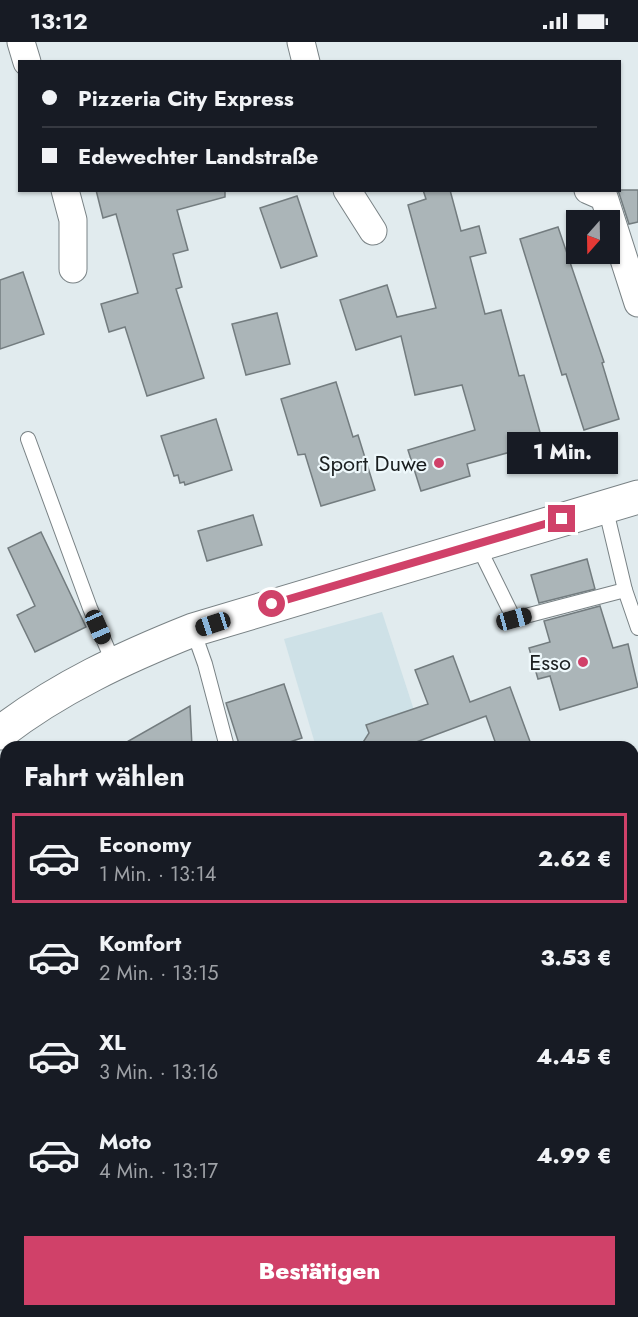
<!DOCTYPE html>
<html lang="de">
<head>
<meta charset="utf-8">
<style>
  body { margin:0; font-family:Jost,sans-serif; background:#20242c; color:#f1f3f6; height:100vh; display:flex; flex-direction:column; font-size:22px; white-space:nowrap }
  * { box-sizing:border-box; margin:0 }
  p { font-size:20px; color:#9ea1a6 }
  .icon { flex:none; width:33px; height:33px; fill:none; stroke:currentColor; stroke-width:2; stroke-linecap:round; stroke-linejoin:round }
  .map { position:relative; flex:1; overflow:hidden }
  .drawer { position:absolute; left:0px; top:699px; width:639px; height:576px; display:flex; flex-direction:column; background:#171b24; border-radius:18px 18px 0 0; box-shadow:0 2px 4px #0004 }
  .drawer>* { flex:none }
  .hud { position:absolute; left:18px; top:18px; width:603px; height:132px; border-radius:0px; box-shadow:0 2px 4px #0004; display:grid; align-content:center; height:132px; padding:0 24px; background:#171b24 }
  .needle { width:39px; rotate:200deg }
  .controls { position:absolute; left:566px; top:168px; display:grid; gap:12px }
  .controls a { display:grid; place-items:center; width:54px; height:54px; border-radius:0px; background:#171b24; box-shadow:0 2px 4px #0004; font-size:30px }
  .end { position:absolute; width:27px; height:27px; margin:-14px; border:8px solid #d04169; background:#fff; box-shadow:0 0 0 3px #fff }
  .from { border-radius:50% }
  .bubble { position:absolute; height:42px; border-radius:0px; background:#171b24; box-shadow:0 2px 4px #0004; font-size:20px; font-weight:800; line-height:42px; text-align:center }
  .car { position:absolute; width:18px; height:36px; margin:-18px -9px; border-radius:8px; box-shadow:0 0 4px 2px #0007; background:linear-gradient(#222 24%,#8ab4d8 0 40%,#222 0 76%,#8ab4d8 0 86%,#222 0) }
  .hud b { display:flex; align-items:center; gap:21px; height:57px; font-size:22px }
  .hud b+b { border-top:2px solid #363941 }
  .hud i { width:15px; height:15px; background:#f1f3f6 }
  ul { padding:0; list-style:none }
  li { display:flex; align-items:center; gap:18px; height:90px; margin:0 12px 9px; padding:0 12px; border:3px solid transparent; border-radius:0px }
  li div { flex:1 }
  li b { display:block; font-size:22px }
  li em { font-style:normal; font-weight:800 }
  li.selected { border-color:#d04169 }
  li>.icon { width:54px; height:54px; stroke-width:1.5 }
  h2 { padding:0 24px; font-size:27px; line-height:72px }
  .primary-button { display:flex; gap:12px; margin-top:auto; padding:12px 24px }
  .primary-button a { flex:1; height:69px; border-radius:0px; background:#d04169; color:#fff; font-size:24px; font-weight:800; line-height:69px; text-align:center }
  .status { display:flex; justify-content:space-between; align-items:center; height:42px; padding:0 30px; background:#171b24; direction:ltr }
  .status svg { height:16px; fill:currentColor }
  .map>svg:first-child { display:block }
</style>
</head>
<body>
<div class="status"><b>13:12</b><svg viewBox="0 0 49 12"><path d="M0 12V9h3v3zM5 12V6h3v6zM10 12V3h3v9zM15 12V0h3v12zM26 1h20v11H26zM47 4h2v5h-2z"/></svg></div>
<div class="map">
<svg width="638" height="1275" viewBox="0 0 638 1275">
  <rect width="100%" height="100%" fill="#e1ebee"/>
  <!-- built -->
  <polygon fill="#cee1e7" points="382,570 426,705 316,705 284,597"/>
  <!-- building -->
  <g fill="#abb5b8" stroke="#737c7f" stroke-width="1.5">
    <polygon points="96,148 225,148 225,155 177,168 188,208 173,212 182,245 176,247 204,336 147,354 125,285 109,290 101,262 138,251 116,172 103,176"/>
    <polygon points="423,148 450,148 461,189 479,184 486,211 470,215 485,272 501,268 519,334 524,333 543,401 467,422 470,434 421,449 408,408 475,388 462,343 415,353 401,294 356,308 340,258 387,243 397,275 436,266 408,163 426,157"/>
    <polygon points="618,148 638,148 638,180 629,182"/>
    <polygon points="297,154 317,214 281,226 260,166"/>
    <polygon points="558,185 604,320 602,321 619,377 584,388 566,332 562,333 520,197"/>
    <polygon points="23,230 44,292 0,307 0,238"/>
    <polygon points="277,271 290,322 246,333 232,282"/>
    <polygon points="336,340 353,395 358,393 375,448 321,464 305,412 298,413 281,357"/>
    <polygon points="216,377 232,428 185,443 184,440 180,441 178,433 174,434 161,394"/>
    <polygon points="253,473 262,503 207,519 198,489"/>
    <polygon points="41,490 86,585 35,610 17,573 35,564 8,506"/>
    <polygon points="587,517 595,547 539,561 531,533"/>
    <polygon points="600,564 613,606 628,602 638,645 560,668 550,634 538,637 529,606 550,600 544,579"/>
    <polygon points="453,614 470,660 510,645 532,705 497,705 486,674 403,705 360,705 369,691 366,683 428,662 415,628"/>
    <polygon points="284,642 302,696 274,705 240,705 226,661"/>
    <polygon points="190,664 192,705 118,705"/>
  </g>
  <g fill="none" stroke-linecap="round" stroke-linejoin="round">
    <defs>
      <g id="lane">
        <polyline points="28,397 90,566 114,622"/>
        <polyline points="478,504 514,577 625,548 605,464"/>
        <polyline points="625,548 638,586"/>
        <polyline points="193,588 205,622 227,705"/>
      </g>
      <g id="street">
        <polyline points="21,0 27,20"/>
        <polyline points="301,0 306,20"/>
        <polyline points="65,148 73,178 73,227"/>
        <polyline points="347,148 373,189"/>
        <polyline points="588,148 604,155 638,261"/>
        <polyline points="0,902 6,906"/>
        <polyline points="633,1083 638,1085"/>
        <polyline points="101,1269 102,1275"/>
      </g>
      <path id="secondary" d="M0 691C58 646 125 615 193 588L638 455"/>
    </defs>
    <!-- lane casing -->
    <use href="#lane" stroke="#798285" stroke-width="16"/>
    <!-- street casing -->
    <use href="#street" stroke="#798285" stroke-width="29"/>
    <!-- secondary casing -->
    <use href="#secondary" stroke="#798285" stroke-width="35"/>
    <!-- lane -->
    <use href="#lane" stroke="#fff" stroke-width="14"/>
    <!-- street -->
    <use href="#street" stroke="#fff" stroke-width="27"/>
    <!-- secondary -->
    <use href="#secondary" stroke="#fff" stroke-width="33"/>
  </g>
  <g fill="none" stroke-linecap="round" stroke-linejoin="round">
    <!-- route -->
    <polyline stroke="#d04169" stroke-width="8" points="272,562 562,477"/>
  </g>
  <!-- markers -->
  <g fill="#d04169" stroke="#eef8fb" stroke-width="2">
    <circle cx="439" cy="421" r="6"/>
    <circle cx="583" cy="620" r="6"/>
  </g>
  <g text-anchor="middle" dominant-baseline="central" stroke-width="4.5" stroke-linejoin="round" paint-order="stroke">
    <!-- poi labels -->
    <g font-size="22" fill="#1a1e1f" stroke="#eef8fb" text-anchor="end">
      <text x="427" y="421">Sport Duwe</text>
      <text x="571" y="620">Esso</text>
    </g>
  </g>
</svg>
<div class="controls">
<a><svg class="needle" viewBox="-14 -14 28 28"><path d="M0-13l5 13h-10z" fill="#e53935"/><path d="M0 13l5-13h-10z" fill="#9ea1a6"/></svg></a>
</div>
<i class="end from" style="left:272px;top:562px"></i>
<i class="end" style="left:562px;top:477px"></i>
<div class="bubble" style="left:507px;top:390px;width:111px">1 Min.</div>
<i class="car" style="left:514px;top:577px;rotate:75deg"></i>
<i class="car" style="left:213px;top:582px;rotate:252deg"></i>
<i class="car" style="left:98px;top:585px;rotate:156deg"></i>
<div class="hud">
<b><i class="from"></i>Pizzeria City Express</b>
<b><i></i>Edewechter Landstraße</b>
</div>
<section class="drawer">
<h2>Fahrt wählen</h2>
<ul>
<li class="selected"><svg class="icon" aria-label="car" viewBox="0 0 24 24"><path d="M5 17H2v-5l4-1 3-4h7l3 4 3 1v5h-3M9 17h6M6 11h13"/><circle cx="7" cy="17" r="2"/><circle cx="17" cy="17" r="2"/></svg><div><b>Economy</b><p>1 Min. · 13:14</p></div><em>2.62 €</em></li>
<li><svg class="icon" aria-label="car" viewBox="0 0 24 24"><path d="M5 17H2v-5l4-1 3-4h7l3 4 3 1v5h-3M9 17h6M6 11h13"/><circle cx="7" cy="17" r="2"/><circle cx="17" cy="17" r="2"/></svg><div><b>Komfort</b><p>2 Min. · 13:15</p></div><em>3.53 €</em></li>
<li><svg class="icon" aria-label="car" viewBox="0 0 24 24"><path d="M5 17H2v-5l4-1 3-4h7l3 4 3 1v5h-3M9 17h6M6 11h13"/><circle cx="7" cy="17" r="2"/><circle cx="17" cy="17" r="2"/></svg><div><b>XL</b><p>3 Min. · 13:16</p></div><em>4.45 €</em></li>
<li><svg class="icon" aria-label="car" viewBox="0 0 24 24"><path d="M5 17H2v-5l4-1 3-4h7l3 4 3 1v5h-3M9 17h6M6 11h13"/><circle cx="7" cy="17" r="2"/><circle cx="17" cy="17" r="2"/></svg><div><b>Moto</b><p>4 Min. · 13:17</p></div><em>4.99 €</em></li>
</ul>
<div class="primary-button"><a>Bestätigen</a></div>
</section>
</div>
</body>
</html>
